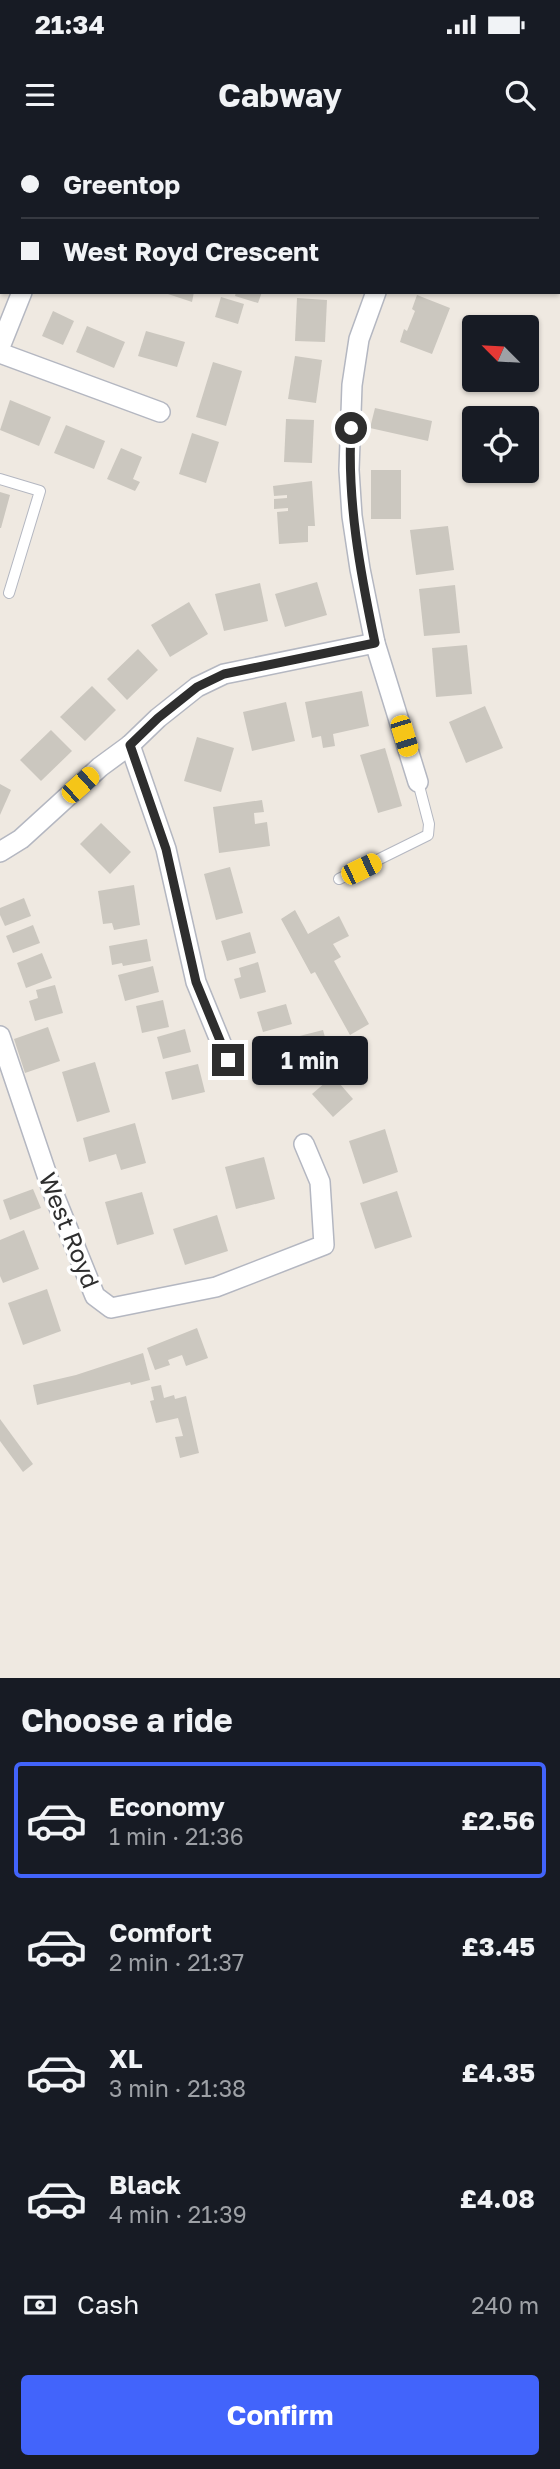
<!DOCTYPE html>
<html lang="en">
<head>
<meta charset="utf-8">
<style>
  body { margin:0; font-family:"Golos Text",sans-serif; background:#20242c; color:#f1f3f6; height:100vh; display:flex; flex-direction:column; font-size:26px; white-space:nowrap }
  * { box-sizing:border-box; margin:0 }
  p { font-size:23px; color:#9ea1a6 }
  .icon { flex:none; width:38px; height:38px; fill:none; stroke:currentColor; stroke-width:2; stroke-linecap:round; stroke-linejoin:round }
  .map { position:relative; height:1538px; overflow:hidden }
  .drawer { display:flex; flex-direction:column; background:#171b24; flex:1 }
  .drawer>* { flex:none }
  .guide { position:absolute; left:0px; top:0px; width:560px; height:154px; box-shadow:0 2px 5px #0004; display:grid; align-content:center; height:154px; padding:0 21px; background:#171b24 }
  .needle { width:46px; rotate:294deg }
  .fabs { position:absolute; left:462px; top:175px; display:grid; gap:14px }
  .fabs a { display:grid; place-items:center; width:77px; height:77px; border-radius:7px; background:#171b24; box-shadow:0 2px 5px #0004; font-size:35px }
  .end { position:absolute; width:32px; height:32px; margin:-16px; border:9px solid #2e2e2e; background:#fff; box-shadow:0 0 0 4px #fff }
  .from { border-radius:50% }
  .bubble { position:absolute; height:49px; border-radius:7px; background:#171b24; box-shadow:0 2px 5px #0004; font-size:23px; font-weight:700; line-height:49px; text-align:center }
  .car { position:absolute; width:21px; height:42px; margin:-21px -10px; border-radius:9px; box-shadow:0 0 5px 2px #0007; background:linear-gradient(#f5c518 24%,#345 0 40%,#f5c518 0 76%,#345 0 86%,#f5c518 0) }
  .guide b { display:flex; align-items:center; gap:24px; height:66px; font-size:26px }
  .guide b+b { border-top:2px solid #363941 }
  .guide i { width:18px; height:18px; background:#f1f3f6 }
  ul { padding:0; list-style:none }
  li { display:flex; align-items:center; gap:21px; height:116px; margin:0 14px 10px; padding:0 7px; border:4px solid transparent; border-radius:7px }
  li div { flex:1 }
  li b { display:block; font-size:26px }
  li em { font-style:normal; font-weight:700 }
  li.selected { border-color:#4264fb }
  li>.icon { width:63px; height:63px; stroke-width:1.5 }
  h2 { padding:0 21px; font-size:32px; line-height:84px }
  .pay { display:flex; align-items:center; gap:18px; height:77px; padding:0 21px; font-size:26px }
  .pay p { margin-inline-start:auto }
  .action { display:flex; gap:14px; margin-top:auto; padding:14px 21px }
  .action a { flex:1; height:80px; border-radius:7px; background:#4264fb; color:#fff; font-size:28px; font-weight:700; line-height:80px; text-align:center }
  .status { display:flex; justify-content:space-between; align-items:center; height:49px; padding:0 35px; background:#171b24; direction:ltr }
  .status svg { height:19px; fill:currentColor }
  header { display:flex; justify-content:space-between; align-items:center; height:91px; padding:0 21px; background:#171b24; font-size:32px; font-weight:700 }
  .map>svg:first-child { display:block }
</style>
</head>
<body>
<div class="status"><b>21:34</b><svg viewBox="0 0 49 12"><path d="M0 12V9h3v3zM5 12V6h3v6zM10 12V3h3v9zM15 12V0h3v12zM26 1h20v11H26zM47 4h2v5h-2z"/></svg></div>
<header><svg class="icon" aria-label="menu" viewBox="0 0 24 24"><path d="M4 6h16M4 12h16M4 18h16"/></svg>Cabway<svg class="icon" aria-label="search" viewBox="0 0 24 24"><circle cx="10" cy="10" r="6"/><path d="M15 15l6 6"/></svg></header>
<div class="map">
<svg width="560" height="1538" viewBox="0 0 560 1538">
  <rect width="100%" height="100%" fill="#efe9e1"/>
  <!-- building -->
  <g fill="#cbc7bf">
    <polygon points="162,152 194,152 192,162"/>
    <polygon points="236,152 262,152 258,163 235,156"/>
    <polygon points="417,155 450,168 432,214 400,202 404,189 407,191 415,171 412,169"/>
    <polygon points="221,157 244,164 238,184 215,177"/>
    <polygon points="297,158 327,160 325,202 295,201"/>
    <polygon points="53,171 74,181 63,205 42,196"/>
    <polygon points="87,186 125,202 114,228 76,212"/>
    <polygon points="146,191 185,202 177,227 138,216"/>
    <polygon points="295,216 322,220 316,263 288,259"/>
    <polygon points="213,222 242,231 226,286 196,277"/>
    <polygon points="10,260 51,277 39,306 0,290"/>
    <polygon points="375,268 432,281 428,301 370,288"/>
    <polygon points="286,279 314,280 312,323 284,322"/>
    <polygon points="66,285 105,301 94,329 54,313"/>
    <polygon points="192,293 219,302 206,343 179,334"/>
    <polygon points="121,308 142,317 133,339 140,342 135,351 107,339"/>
    <rect x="371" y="330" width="30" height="49"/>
    <polygon points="312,341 315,386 308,386 308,402 279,404 277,372 288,371 288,368 274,369 274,359 287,358 287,355 274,356 273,346"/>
    <polygon points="0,352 10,355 1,388 0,388"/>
    <polygon points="448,386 454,430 416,435 410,390"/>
    <polygon points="317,442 327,475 285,487 275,454"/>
    <polygon points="260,443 268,481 224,491 215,454"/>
    <polygon points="455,445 460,493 424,496 419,449"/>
    <polygon points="189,462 208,494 170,517 151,485"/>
    <polygon points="467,505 472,554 436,557 432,508"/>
    <polygon points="138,509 158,530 127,560 107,539"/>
    <polygon points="92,546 116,570 85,601 60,577"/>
    <polygon points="362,551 369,586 333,594 335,606 323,608 321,596 312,598 305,562"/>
    <polygon points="286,562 295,601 252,611 243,572"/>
    <polygon points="485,566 503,608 466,623 449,582"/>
    <polygon points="51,590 72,611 41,641 20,620"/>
    <polygon points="197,597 234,608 221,652 184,641"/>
    <polygon points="385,608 402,666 378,673 360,615"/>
    <polygon points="0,644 11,650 0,675"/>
    <polygon points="262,660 264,672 254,673 255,684 267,682 270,706 219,713 213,667"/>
    <polygon points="101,683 131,712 110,734 80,704"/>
    <polygon points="230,727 243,773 216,780 204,734"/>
    <polygon points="134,745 140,785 114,790 112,783 103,784 98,751"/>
    <polygon points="24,758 31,776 5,786 0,775 0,768"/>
    <polygon points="295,770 308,794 339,776 349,796 333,804 341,817 334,821 369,884 350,895 315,832 311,834 281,779"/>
    <polygon points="33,785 40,803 13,813 6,796"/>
    <polygon points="250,792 256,813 227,821 221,801"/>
    <polygon points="147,799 151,821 123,826 122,823 112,825 109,806"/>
    <polygon points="42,813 52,838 26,848 17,823"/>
    <polygon points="258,822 266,852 240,859 234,839 241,837 239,828"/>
    <polygon points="153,826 159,852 125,861 118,835"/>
    <polygon points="55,845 63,873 35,881 29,861 38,858 36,850"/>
    <polygon points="163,860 169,887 142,893 136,866"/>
    <polygon points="286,864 292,884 263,892 257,872"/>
    <polygon points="48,887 60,921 25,933 14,899"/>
    <polygon points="185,889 191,912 163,919 157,897"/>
    <polygon points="323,890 330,915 291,926 284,900"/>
    <polygon points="95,922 110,972 77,982 62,932"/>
    <polygon points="198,924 205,952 172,960 165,932"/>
    <polygon points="333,936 353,959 333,977 312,954"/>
    <polygon points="135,983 146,1023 121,1030 116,1014 89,1022 83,998"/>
    <polygon points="385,989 398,1032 363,1044 349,1001"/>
    <polygon points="264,1017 275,1059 236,1069 225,1027"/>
    <polygon points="33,1049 41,1068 10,1080 3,1060"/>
    <polygon points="397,1051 412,1097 375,1109 360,1063"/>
    <polygon points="142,1052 154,1094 117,1105 105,1062"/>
    <polygon points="217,1075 228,1111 185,1125 173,1089"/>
    <polygon points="24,1090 39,1129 3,1143 0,1136 0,1100"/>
    <polygon points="47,1149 61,1191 23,1205 8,1163"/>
    <polygon points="197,1188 208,1218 186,1226 182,1215 168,1220 170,1225 155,1230 147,1208"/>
    <polygon points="143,1213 150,1240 131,1245 130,1242 37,1265 33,1245 76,1235"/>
    <polygon points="161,1245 164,1258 174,1255 175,1259 186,1256 199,1313 180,1318 175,1297 183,1296 178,1278 156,1283 150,1261 154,1260 151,1247"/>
    <polygon points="0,1279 33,1324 23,1332 0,1301"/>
  </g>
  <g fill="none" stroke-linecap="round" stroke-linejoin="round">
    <defs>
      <g id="service">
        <polyline points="558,145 560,147"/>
        <polyline points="0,339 40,351 9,453"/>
        <polyline points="339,739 428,695 429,684 418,642"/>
      </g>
      <g id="minor">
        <polyline points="79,2 80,0"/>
        <polyline points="315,2 316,0"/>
        <polyline points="448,2 449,0"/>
        <polyline points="376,152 359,199 352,245 349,330 352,376 360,429 375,503 418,642"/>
        <polyline points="0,207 22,152"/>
        <polyline points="0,213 160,272"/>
        <polyline points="130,605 166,709 196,842 228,920"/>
        <polyline points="0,712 21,699 100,627 130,605 158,578 197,547 224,534 375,503"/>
        <polyline points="0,896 52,1050 95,1156 111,1168 216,1147 324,1105 320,1042 304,1004"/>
      </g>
    </defs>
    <!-- service casing -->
    <use href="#service" stroke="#b4b7c1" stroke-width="12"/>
    <!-- minor casing -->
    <use href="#minor" stroke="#b4b7c1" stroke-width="22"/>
    <!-- service -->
    <use href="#service" stroke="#fff" stroke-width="10"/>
    <!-- minor -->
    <use href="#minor" stroke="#fff" stroke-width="19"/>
  </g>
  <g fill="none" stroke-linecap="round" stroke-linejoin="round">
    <!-- route -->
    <path stroke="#2e2e2e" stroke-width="9" d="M228 920 196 842 166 709 130 605 158 578 197 547 224 534 375 503C360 431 347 361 351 288"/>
  </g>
  <g text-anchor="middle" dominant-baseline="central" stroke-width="7" stroke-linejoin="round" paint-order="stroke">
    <!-- street labels -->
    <g font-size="24" fill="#2e2e2e" stroke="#fff">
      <text transform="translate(70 1090) rotate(68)">West Royd</text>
    </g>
  </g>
</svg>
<div class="fabs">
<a><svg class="needle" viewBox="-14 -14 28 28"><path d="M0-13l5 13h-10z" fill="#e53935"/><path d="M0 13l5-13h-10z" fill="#9ea1a6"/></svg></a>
<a><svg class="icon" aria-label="locate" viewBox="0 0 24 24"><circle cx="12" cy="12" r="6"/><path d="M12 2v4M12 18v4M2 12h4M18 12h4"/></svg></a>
</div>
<i class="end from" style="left:351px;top:288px"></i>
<i class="end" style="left:228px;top:920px"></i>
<div class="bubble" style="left:252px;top:896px;width:116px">1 min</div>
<i class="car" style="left:404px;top:596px;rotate:163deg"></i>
<i class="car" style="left:80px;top:645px;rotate:48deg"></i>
<i class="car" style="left:361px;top:729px;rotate:64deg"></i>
<div class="guide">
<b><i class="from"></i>Greentop</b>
<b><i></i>West Royd Crescent</b>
</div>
</div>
<section class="drawer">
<h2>Choose a ride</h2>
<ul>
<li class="selected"><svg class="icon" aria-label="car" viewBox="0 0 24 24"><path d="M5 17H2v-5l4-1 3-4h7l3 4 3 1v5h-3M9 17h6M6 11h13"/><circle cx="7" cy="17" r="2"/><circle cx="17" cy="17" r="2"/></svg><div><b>Economy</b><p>1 min · 21:36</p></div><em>£2.56</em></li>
<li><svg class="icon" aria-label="car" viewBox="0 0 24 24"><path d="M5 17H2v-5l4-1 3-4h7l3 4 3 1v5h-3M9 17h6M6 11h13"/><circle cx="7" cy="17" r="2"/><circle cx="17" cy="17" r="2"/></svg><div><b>Comfort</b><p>2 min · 21:37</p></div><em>£3.45</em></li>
<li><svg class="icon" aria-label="car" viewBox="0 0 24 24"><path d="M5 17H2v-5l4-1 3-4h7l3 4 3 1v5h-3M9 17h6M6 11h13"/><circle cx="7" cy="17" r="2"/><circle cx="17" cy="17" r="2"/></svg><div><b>XL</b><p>3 min · 21:38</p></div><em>£4.35</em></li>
<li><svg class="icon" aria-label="car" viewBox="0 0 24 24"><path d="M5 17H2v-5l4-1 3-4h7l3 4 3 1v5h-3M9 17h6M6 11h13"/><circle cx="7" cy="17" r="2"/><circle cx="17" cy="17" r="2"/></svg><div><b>Black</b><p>4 min · 21:39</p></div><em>£4.08</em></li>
</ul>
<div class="pay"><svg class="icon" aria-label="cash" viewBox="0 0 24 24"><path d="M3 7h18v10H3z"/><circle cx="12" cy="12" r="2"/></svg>Cash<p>240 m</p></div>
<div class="action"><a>Confirm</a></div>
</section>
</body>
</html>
